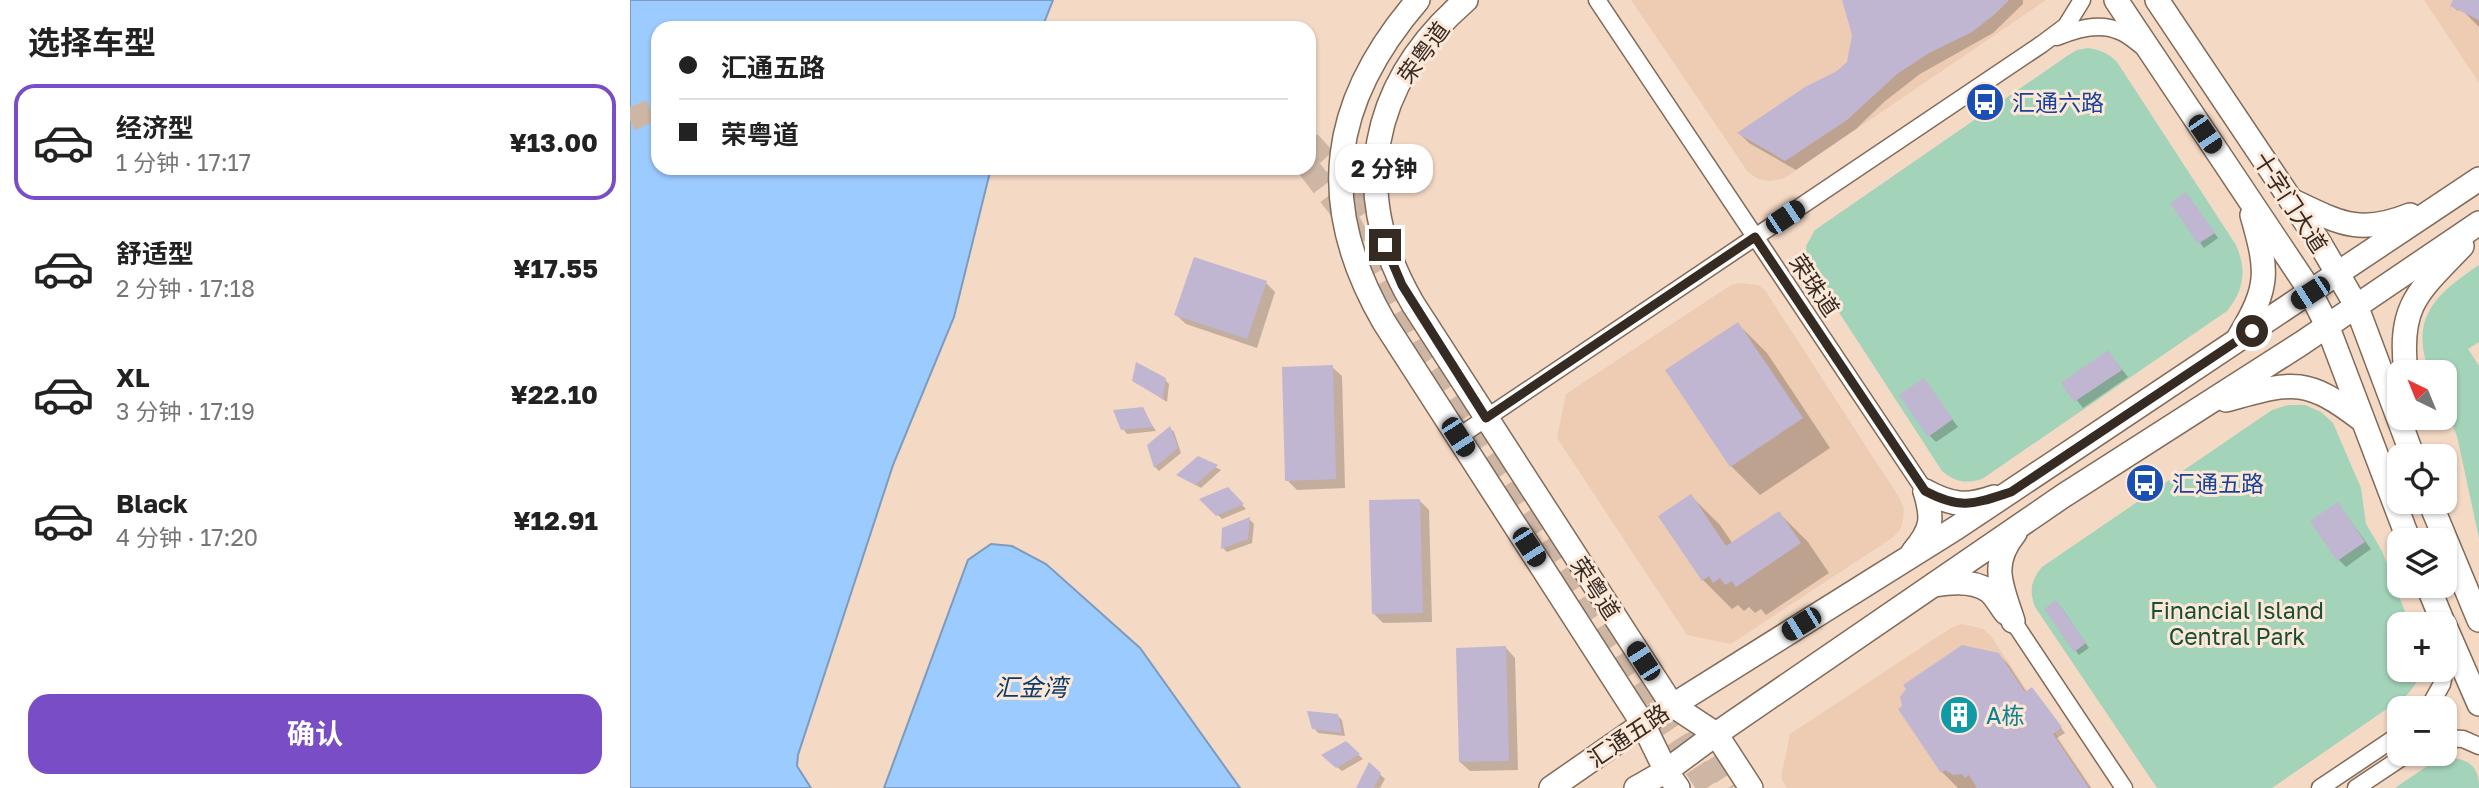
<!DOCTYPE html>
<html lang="zh">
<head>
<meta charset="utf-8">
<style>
  body { margin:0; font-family:"Golos Text","Noto Sans SC",sans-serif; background:#f2f2f2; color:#222; height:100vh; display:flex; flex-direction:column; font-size:26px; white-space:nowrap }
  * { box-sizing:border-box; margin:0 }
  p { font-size:23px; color:#767676 }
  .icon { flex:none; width:38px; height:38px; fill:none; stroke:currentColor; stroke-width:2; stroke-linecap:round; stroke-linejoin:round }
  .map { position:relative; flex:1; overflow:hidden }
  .side { display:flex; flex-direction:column; background:#fff; width:630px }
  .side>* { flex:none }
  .top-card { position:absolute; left:21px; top:21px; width:665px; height:154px; border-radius:21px; box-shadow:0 2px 5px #0004; display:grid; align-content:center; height:154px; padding:0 28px; background:#fff }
  .needle { width:46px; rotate:317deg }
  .buttons { position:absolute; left:1757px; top:360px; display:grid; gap:14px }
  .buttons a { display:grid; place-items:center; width:70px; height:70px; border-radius:14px; background:#fff; box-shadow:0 2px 5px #0004; font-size:35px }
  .end { position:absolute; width:32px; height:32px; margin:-16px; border:9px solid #352b23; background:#fff; box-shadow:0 0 0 4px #fff }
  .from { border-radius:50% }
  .bubble { position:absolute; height:49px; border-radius:21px; background:#fff; box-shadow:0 2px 5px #0004; font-size:23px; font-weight:700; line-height:49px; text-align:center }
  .car { position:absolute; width:21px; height:42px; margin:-21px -10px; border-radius:9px; box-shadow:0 0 5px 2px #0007; background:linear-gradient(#222 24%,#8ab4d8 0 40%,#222 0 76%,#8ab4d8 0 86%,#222 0) }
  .top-card b { display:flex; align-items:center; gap:24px; height:66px; font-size:26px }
  .top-card b+b { border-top:2px solid #e0e0e0 }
  .top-card i { width:18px; height:18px; background:#222 }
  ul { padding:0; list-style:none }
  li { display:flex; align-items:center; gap:21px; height:116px; margin:0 14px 10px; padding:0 14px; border:4px solid transparent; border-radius:21px }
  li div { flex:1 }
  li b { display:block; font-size:26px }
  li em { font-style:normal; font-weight:700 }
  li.current { border-color:#784dc5 }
  li>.icon { width:63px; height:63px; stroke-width:1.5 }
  h2 { padding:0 28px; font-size:32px; line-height:84px }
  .button { display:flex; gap:14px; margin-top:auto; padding:14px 28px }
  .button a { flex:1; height:80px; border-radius:21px; background:#784dc5; color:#fff; font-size:28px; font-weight:700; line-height:80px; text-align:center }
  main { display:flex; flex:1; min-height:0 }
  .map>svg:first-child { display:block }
</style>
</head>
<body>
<main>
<section class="side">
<h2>选择车型</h2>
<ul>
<li class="current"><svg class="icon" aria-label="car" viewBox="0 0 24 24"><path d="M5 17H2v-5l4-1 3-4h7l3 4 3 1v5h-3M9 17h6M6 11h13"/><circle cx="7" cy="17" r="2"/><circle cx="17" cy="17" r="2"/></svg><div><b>经济型</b><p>1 分钟 · 17:17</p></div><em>¥13.00</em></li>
<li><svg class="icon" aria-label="car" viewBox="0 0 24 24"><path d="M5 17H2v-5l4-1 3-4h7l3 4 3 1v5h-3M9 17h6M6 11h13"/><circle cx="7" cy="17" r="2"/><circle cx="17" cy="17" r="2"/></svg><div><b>舒适型</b><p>2 分钟 · 17:18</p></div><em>¥17.55</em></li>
<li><svg class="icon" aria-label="car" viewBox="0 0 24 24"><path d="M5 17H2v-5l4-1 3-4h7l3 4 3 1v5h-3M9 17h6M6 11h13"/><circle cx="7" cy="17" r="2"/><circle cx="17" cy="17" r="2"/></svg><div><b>XL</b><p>3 分钟 · 17:19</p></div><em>¥22.10</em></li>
<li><svg class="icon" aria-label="car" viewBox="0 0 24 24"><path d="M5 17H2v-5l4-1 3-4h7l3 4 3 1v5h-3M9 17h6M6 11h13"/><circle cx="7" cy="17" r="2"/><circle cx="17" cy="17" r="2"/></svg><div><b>Black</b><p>4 分钟 · 17:20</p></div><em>¥12.91</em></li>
</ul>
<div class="button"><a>确认</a></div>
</section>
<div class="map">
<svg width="1849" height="788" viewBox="0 0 1849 788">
  <rect width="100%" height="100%" fill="#f4d9c5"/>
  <!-- built -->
  <g fill="#edccb3">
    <polygon points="1001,0 1416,0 1162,173 1152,179 1140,181 1128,179 1118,172"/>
    <polygon points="1794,0 1849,0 1849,83"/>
    <polygon points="1110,283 1128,285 1135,290 1270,499 1274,509 1273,520 1270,530 1262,538 1101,644 1057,635 927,438 936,394 1101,285"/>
    <polygon points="1332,624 1353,629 1361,636 1462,788 1157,788 1151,778 1160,734 1321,628"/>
  </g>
  <!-- green -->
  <g fill="#a3d3b9">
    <path d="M1458 48C1471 50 1478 53 1487 62L1606 245C1617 270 1614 290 1597 311L1352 479C1336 484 1325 482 1312 471L1177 263 1176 246 1185 230 1437 56 1447 50Z"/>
    <path d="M1849 265V342L1838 349 1849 366V538L1827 436 1815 408V373H1800C1778 318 1807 293 1849 265Z"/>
    <path d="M1658 405H1675L1691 412 1703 423 1731 488 1736 524 1752 551 1780 625H1769V670H1790C1789 680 1783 688 1777 695L1642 788H1527L1405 607C1399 591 1401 580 1412 567L1642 410Z"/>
    <path d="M1816 757C1838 759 1849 765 1849 788H1765L1806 760Z"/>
  </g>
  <!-- water -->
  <g fill="#9ccbff" stroke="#7d9bbd" stroke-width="2">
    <polygon points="0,0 423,0 412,28 28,28 28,168 361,168 324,317 263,465 168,755 167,766 181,788 0,788"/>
    <polygon points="361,544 382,546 416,564 510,648 610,788 254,788 338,560"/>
  </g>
  <!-- shadow -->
  <g fill="#0003">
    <polygon points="1214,0 1393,0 1393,4 1363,33 1290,74 1254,102 1226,129 1166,170 1119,143 1110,134 1208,72 1218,63 1223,35"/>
    <polygon points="1825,0 1849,0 1849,27 1830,8 1828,11 1822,6"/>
    <polygon points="1556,194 1588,238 1574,248 1542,204"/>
    <polygon points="636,283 645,292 627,348 556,324 546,315"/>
    <polygon points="1108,324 1137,353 1200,448 1130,495 1101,466"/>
    <polygon points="1478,352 1498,377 1453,408 1433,383"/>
    <polygon points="702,367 712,376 715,488 667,490 657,480"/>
    <polygon points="535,380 539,384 537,402 504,381"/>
    <polygon points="1294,381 1328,427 1306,442 1299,435"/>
    <polygon points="512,409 526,431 497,434 493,429"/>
    <polygon points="540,428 544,432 551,453 529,471 525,467 519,446"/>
    <polygon points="569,458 591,470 571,488 549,475"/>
    <polygon points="597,489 616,509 592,519 572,500"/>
    <polygon points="1061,496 1090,525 1103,544 1149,513 1178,542 1199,573 1136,615 1131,609 1125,613 1119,607 1114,611 1108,605 1102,609 1073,580"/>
    <polygon points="789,500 799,510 802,622 753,623 744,614"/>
    <polygon points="1708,504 1741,549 1716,567 1709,560"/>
    <polygon points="619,519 624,524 622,543 597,552 593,548 593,529"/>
    <polygon points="1431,607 1459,648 1449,655 1445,650"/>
    <polygon points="876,648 885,658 888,770 840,771 830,762"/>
    <polygon points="1368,654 1378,664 1397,693 1406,694 1435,733 1427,738 1461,788 1328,788 1312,772"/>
    <polygon points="707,715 712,720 715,736 688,733 684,728"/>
    <polygon points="716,743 733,759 712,771 697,759"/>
    <polygon points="740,765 755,779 750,788 728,788"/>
  </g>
  <!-- building -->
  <g fill="#c0b6d2">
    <polygon points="1212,0 1379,0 1365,14 1342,32 1299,53 1267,74 1217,120 1155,161 1107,133 1175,87 1207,71 1217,62 1222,35"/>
    <polygon points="1823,0 1849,0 1849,20 1820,6"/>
    <polygon points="1556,192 1585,233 1568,244 1540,203"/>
    <polygon points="564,257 637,281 617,339 544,315"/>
    <polygon points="1108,322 1173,418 1100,467 1035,370"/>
    <polygon points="1478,350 1492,370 1444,402 1431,383"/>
    <polygon points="506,362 536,378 533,399 502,381"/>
    <polygon points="703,365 706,479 655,481 652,367"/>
    <polygon points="1294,378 1323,419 1298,437 1269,395"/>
    <polygon points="513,407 523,427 491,430 483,410"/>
    <polygon points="540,426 548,448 524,468 517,445"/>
    <polygon points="568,456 588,465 565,485 546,475"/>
    <polygon points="598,487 614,504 586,516 569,499"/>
    <polygon points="1061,494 1096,546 1149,511 1171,543 1106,587 1102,581 1095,585 1090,578 1083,583 1079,576 1072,581 1028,516"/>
    <polygon points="790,499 793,613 742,614 739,500"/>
    <polygon points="1708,502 1735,542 1707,561 1680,521"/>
    <polygon points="620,517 618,539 591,549 592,528"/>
    <polygon points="1426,600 1456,643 1444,652 1414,609"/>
    <polygon points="1332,645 1369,653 1395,692 1402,687 1432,727 1423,734 1459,788 1347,788 1339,775 1335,778 1332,774 1323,775 1315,770 1311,773 1268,709 1272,706 1270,697 1276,689 1273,685"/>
    <polygon points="876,646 879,761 829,762 826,648"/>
    <polygon points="677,711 708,714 712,733 682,729"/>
    <polygon points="716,741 730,754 706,768 691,755"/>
    <polygon points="739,762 751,773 744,788 726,788"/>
  </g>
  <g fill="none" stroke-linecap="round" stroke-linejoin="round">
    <!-- secondary-tunnel -->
    <g stroke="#ceb6a5" stroke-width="23" stroke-dasharray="23 11" stroke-linecap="butt">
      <polyline points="0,120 28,107"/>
      <polyline points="679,142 717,183 755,242"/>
      <polyline points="679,168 717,218 797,360 1079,788"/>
      <polyline points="1064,729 1102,788"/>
    </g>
    <defs>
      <g id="street">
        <polyline points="967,0 1295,491"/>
        <path d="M1427 37C1446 29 1469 22 1489 31 1498 34 1506 42 1513 47"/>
        <polyline points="828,437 1412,44 1436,26 1452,0"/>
        <polyline points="1383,621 1494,788"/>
        <polyline points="1798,709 1812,684 1821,641"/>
        <polyline points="1815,738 1833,739 1849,746"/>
        <polyline points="1690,788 1769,735"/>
        <polyline points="1726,788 1777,754"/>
      </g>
      <g id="secondary">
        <path d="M788 0C700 102 685 203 754 322L1013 724 1036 771 1048 788"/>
        <path d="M836 0C739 84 718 193 783 304L1042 705 1086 734 1121 788"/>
        <polyline points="1486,0 1677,286 1697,325 1779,541"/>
        <polyline points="1527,0 1689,242 1726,305 1783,457"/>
        <path d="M1661 200C1708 222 1728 236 1780 215"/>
        <path d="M1609 337C1640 286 1638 271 1622 215"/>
        <path d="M1776 373C1768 305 1788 292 1832 246"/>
        <path d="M1596 400C1662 382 1675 376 1732 420"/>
        <path d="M1295 491C1321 505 1336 507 1364 497"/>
        <polyline points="1800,502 1849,620"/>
        <path d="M1283 552C1303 529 1303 518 1295 491"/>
        <path d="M1304 585C1321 582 1344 580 1359 591 1366 597 1371 607 1376 613"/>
        <polyline points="1798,586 1814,625"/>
        <path d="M1383 621C1372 586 1359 565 1385 533"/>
        <polyline points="1815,626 1849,704"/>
        <polyline points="921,788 1013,724 1326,528 1849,179"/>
        <polyline points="1006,788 1036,771 1086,734 1433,496 1672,343 1849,223"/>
      </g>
    </defs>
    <!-- street casing -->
    <use href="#street" stroke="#826a58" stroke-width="19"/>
    <!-- secondary casing -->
    <use href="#secondary" stroke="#826a58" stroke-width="26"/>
    <!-- street -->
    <use href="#street" stroke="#fff" stroke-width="16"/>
    <!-- secondary -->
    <use href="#secondary" stroke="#fff" stroke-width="23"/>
  </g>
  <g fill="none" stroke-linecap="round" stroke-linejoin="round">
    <!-- route -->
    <path stroke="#352b23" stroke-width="9" d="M755 245 772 285 856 418 1125 237 1295 491C1331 510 1344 504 1381 492L1622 331"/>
  </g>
  <!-- icons -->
  <defs>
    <symbol id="bus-disc" viewBox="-11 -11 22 22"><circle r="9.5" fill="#1a4fb4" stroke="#fde7d7"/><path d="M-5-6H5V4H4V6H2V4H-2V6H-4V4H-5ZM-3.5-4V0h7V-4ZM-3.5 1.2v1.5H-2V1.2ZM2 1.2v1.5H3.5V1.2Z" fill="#fff"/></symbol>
    <symbol id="building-disc" viewBox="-11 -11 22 22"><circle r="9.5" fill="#0f9aa8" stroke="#fde7d7"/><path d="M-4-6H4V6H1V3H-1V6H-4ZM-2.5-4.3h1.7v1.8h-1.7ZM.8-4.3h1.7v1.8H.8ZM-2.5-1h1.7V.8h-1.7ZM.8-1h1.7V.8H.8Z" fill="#fff"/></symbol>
  </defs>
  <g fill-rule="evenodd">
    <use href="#bus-disc" x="1333" y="80" width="44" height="44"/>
    <use href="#bus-disc" x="1493" y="461" width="44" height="44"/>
    <use href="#building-disc" x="1307" y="693" width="44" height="44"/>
  </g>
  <g text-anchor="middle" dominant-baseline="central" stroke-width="6" stroke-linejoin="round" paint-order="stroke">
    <!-- street labels -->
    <g font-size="23" fill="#352b23" stroke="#fde7d7">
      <text transform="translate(793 52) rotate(-54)">荣粤道</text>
      <text transform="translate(1661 202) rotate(57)">十字门大道</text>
      <text transform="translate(1185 285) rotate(56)">荣珠道</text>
      <text transform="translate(966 588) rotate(57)">荣粤道</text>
      <text transform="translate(998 735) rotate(-34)">汇通五路</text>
    </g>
    <!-- transit labels -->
    <g font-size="23" fill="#164399" stroke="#fde7d7" text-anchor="start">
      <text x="1382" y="102">汇通六路</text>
      <text x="1542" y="483">汇通五路</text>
    </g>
    <!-- park labels -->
    <g font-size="23" fill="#174e36" stroke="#fde7d7">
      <text x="1607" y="610">Financial Island<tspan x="1607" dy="26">Central Park</tspan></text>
    </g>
    <!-- culture labels -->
    <g font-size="23" fill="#0d838f" stroke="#fde7d7" text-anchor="start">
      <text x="1356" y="715">A栋</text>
    </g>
    <!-- water labels -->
    <g font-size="24" font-style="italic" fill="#0a3d6b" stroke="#fde7d7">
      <text x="401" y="686">汇金湾</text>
    </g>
  </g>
</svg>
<div class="buttons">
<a><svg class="needle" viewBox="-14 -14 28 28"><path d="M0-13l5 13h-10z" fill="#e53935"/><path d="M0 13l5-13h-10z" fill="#767676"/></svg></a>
<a><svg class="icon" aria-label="locate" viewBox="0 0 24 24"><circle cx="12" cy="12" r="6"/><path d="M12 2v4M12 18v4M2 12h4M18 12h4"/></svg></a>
<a><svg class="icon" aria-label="layers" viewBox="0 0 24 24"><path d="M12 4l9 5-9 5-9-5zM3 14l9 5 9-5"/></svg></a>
<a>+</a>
<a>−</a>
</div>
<i class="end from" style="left:1622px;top:331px"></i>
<i class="end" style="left:755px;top:245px"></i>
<div class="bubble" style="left:705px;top:144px;width:98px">2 分钟</div>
<i class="car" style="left:1575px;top:134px;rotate:146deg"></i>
<i class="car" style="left:1155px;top:217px;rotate:56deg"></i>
<i class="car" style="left:1680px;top:293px;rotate:237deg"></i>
<i class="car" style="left:828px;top:437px;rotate:147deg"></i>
<i class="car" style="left:899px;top:547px;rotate:147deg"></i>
<i class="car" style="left:1171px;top:624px;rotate:238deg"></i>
<i class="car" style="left:1013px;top:661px;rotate:327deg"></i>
<div class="top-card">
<b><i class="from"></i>汇通五路</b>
<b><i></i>荣粤道</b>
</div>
</div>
</main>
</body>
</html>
